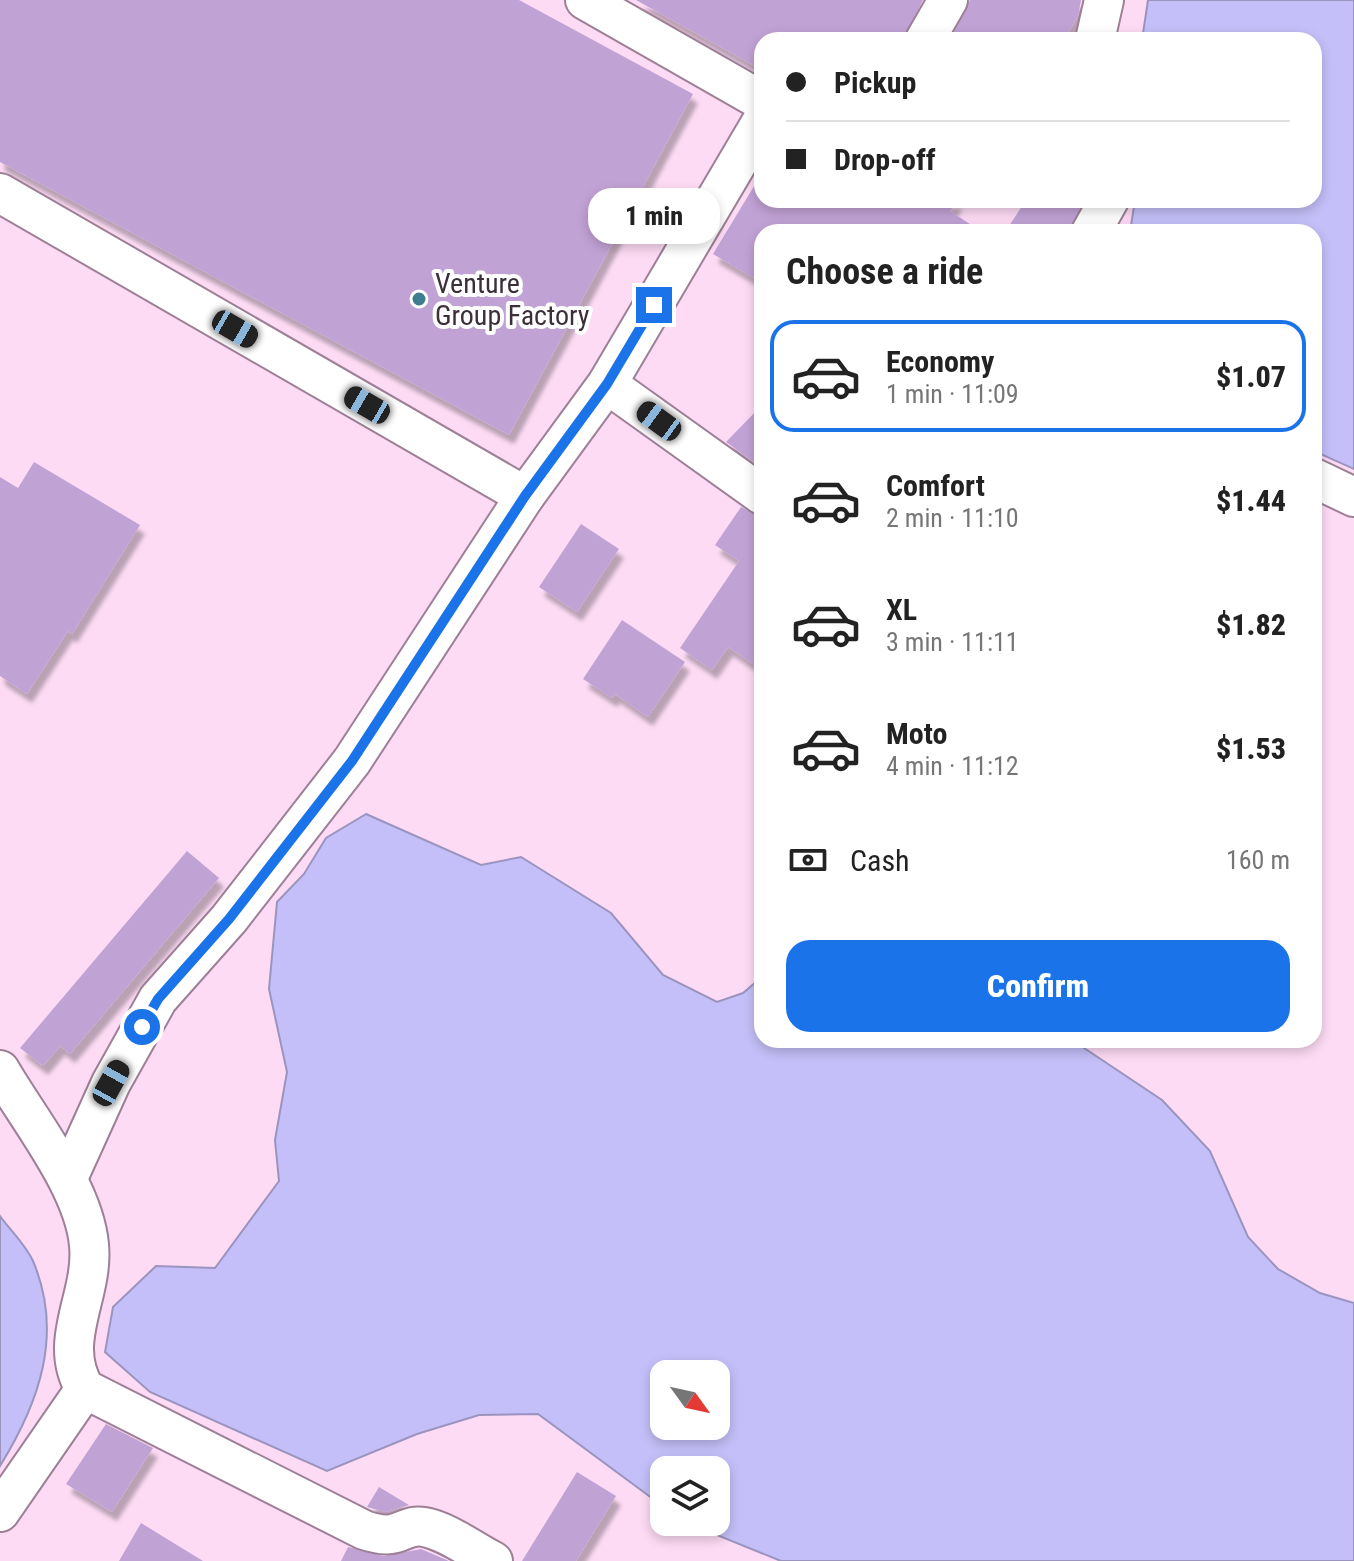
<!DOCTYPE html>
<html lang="en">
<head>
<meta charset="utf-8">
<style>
  body { margin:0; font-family:"Roboto Condensed",sans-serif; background:#f2f2f2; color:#222; height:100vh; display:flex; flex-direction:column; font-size:30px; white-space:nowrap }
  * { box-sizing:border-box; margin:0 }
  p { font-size:26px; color:#767676 }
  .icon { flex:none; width:44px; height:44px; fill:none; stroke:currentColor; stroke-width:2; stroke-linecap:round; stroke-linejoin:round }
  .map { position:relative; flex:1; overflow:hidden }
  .side { position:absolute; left:754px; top:224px; width:568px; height:824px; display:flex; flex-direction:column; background:#fff; border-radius:24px; box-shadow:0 4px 12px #0003 }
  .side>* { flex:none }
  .guide { position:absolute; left:754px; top:32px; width:568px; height:176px; border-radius:24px; box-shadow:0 4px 12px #0003; display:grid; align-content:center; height:176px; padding:0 32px; background:#fff }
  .needle { width:52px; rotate:123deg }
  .buttons { position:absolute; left:650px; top:1360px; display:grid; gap:16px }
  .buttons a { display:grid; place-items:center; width:80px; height:80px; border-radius:16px; background:#fff; box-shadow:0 4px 12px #0003; font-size:40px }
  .end { position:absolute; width:36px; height:36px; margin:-18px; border:10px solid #1a73e8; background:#fff; box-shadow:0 0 0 4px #fff }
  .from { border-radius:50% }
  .bubble { position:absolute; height:56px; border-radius:24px; background:#fff; box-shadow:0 4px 12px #0003; font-size:26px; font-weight:800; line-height:56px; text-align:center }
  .car { position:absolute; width:24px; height:48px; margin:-24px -12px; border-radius:10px; box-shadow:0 0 6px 2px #0007; background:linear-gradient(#222 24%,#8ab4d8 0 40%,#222 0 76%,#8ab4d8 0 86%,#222 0) }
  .guide b { display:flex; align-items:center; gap:28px; height:76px; font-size:30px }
  .guide b+b { border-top:2px solid #e0e0e0 }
  .guide i { width:20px; height:20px; background:#222 }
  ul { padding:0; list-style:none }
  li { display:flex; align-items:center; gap:24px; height:112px; margin:0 16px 12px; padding:0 16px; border:4px solid transparent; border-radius:24px }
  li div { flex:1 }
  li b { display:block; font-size:30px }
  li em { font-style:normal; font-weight:800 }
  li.selected { border-color:#1a73e8 }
  li>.icon { width:72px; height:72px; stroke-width:1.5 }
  h2 { padding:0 32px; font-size:36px; line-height:96px }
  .pay { display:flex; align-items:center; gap:20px; height:88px; padding:0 32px; font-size:30px }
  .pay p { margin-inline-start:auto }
  .button { display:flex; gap:16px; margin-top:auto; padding:16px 32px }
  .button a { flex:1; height:92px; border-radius:24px; background:#1a73e8; color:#fff; font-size:32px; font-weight:800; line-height:92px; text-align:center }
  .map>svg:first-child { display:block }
</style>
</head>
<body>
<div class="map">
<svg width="1354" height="1561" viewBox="0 0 1354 1561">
  <defs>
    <filter id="shadow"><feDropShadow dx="5" dy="9" stdDeviation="2" flood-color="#0004"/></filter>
  </defs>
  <rect width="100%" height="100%" fill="#fddbf4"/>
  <!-- water -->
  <g fill="#c4bff8" stroke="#9b94bf" stroke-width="2" fill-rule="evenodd">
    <polygon points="1148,0 1354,0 1354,469 1314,451 1314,232 1130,232 1135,200 1314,200 1314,40 1142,40"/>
    <path d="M366 814 481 865 521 857 611 913 663 975 717 1002 743 993 762 977V1040H1072L1162 1100 1210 1151 1248 1237 1278 1269 1320 1293 1354 1303V1561H781L685 1522H716V1470H664V1507L538 1414 479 1415 417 1434 327 1471 150 1392 105 1352 113 1307 156 1266 215 1268 279 1181 275 1140 287 1072 269 989 277 902 304 874 326 838ZM664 1374H716V1426H664Z"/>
    <path d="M0 1216C10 1230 26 1245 33 1261 64 1334 39 1403 0 1466Z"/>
  </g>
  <!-- building -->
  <g fill="#c1a2d5" filter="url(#shadow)">
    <polygon points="0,0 519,0 693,94 509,435 0,162"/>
    <polygon points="636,0 923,0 903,40 762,40 762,70"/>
    <polygon points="970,0 1081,0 1078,16 1064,40 950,40"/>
    <polygon points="762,173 762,200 958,200 950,211 982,232 762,232 762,283 713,254"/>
    <polygon points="1026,200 1084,200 1069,232 1005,232"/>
    <polygon points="762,405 762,468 726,442"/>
    <polygon points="34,462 140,525 72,634 68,631 27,694 0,676 0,477 18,488"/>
    <polygon points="741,507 762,517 762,670 728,647 712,670 680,648 739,561 715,545"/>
    <polygon points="581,524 619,549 577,612 539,587"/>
    <polygon points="622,620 685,662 648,717 615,694 612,698 583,679"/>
    <polygon points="187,851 219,878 70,1054 60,1046 43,1066 20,1048"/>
    <polygon points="106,1424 153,1448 112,1512 66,1484"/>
    <polygon points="577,1472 616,1496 576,1561 522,1561"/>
    <polygon points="379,1487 409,1505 386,1512 367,1507"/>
    <polygon points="141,1523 203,1561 119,1561"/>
    <polygon points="348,1547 384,1556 421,1549 449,1561 341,1561"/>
  </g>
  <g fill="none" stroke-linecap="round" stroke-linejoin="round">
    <defs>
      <g id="minor">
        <polyline points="585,0 762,101"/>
        <polyline points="925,40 948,0"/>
        <polyline points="1095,40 1104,0"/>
        <polyline points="0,193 525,496"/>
        <polyline points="1091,232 1109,200"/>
        <polyline points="607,384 762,495"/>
        <polyline points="1314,478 1354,497"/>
        <path d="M0 1070C29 1120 84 1187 89 1245 94 1296 56 1341 85 1389L364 1530C402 1543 401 1523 424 1527 447 1531 473 1551 493 1561"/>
        <polyline points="68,1178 111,1083 158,999 229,919 352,761 525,496 607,384 762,121"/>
        <polyline points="0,1512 85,1389"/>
      </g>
    </defs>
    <!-- minor casing -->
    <use href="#minor" stroke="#9d7f96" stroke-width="42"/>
    <!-- minor -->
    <use href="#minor" stroke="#fff" stroke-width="38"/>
  </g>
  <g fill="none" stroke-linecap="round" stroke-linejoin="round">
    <!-- route -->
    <polyline stroke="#1a73e8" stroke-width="10" points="142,1027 158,999 229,919 352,761 525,496 607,384 654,305"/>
  </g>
  <!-- markers -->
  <circle fill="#3c7d8f" stroke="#fff" stroke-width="3" cx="419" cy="299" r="8"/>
  <g text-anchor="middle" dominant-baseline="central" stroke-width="8" stroke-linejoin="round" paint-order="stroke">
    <!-- poi labels -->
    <g font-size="28" fill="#3c2f39" stroke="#fff" text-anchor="start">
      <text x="435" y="283">Venture<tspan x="435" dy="32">Group Factory</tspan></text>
    </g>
  </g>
</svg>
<div class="buttons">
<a><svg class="needle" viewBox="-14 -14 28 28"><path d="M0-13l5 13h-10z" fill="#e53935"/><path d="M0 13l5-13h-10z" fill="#767676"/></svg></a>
<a><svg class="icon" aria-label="layers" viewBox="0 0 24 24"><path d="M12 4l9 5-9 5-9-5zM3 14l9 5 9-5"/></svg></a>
</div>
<i class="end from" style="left:142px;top:1027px"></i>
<i class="end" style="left:654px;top:305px"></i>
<div class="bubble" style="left:588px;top:188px;width:132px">1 min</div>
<i class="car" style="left:235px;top:329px;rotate:120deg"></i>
<i class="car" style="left:367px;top:405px;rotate:300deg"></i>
<i class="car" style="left:659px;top:421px;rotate:306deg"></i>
<i class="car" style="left:111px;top:1083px;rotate:29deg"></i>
<div class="guide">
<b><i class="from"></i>Pickup</b>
<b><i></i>Drop-off</b>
</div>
<section class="side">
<h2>Choose a ride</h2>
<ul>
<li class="selected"><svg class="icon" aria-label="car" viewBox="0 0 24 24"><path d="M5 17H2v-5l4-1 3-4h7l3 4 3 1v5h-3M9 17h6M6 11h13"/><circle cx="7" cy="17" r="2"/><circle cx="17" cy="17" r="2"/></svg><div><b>Economy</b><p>1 min · 11:09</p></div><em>$1.07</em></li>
<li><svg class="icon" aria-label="car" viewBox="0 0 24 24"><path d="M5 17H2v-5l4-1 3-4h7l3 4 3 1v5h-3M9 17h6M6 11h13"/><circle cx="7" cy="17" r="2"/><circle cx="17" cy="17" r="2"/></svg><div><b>Comfort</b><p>2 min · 11:10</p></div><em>$1.44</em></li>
<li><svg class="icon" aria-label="car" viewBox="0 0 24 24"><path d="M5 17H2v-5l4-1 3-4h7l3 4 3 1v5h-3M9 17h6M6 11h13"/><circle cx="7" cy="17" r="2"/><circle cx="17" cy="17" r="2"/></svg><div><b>XL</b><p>3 min · 11:11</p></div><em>$1.82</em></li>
<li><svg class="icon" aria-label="car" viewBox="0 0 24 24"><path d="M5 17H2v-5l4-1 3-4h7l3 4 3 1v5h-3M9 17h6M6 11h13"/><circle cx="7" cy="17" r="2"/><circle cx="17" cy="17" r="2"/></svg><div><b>Moto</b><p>4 min · 11:12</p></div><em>$1.53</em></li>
</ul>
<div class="pay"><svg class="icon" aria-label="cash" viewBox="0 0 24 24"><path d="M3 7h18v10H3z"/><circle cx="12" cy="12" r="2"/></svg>Cash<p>160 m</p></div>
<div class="button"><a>Confirm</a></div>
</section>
</div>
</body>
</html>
